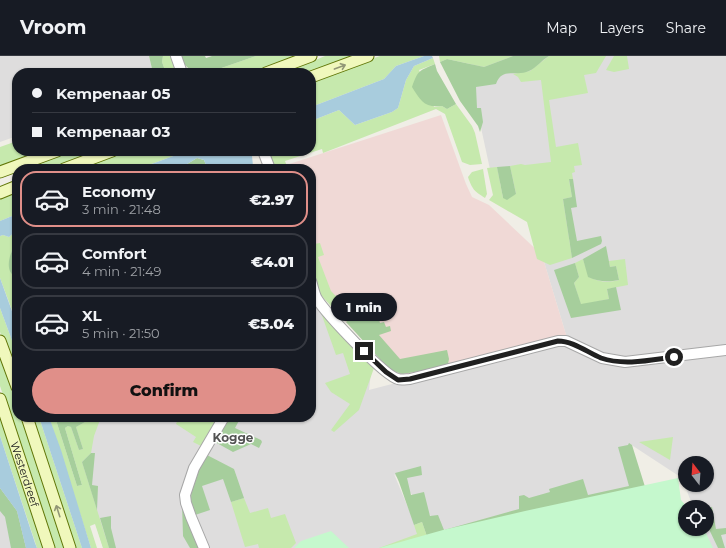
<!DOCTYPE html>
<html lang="en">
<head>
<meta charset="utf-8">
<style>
  body { margin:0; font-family:Montserrat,sans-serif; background:#20242c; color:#f1f3f6; height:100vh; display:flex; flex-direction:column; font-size:15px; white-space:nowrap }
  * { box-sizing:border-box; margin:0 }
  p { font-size:13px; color:#9ea1a6 }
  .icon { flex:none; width:22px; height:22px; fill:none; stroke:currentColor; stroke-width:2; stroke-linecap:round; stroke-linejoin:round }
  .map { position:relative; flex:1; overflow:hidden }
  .details { position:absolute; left:12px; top:108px; width:304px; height:258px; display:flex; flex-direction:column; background:#171b24; border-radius:16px; box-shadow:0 1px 3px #0004 }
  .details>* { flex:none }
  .hud { position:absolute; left:12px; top:12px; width:304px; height:88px; border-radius:16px; box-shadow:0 1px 3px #0004; display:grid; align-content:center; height:88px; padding:0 20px; background:#171b24 }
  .needle { width:26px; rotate:343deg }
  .buttons { position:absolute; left:678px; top:400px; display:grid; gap:8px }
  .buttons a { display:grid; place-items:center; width:36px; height:36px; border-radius:50%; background:#171b24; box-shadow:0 1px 3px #0004; font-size:20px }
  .end { position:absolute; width:18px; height:18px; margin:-9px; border:5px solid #202020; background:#fff; box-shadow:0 0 0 2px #fff }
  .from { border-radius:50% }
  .bubble { position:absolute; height:28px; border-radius:14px; background:#171b24; box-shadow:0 1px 3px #0004; font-size:13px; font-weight:800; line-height:28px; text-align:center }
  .hud b { display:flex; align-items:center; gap:14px; height:38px; font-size:15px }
  .hud b+b { border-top:1px solid #363941 }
  .hud i { width:10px; height:10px; background:#f1f3f6 }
  ul { padding:7px 0 0; list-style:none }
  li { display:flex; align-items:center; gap:12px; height:56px; margin:0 8px 6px; padding:0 12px; border:2px solid #363941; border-radius:16px }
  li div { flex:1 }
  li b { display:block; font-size:15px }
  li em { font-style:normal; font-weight:800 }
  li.on { border-color:#e08f89 }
  li>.icon { width:36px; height:36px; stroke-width:1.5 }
  .action { display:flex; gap:8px; margin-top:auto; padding:8px 20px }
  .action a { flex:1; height:46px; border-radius:24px; background:#e08f89; color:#111; font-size:16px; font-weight:800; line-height:46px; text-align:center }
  header { display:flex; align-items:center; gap:24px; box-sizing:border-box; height:56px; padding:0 20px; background:#171b24; border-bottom:1px solid #363941 }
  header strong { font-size:19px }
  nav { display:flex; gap:22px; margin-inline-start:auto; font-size:14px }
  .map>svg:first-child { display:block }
</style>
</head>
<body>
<header>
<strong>Vroom</strong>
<nav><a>Map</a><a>Layers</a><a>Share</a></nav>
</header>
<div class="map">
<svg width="726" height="492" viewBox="0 0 726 492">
  <rect width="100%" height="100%" fill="#f0eee6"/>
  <!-- residential -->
  <g fill="#dedddd" fill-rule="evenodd">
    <polygon points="0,0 149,0 153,17 17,17 17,80 0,86"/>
    <path d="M494 0H726V492H709L702 473H707V451H693L682 422 630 388 643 430 443 474 394 418 425 492H103L65 361H311V227L317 242 372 307 369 334 567 282 542 199 576 188 491 118 480 67 452 16ZM685 407H707V429H685Z"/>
    <polygon points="0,395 30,492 0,492"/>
  </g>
  <!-- commercial -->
  <polygon fill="#f0d9d6" points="441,59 466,128 472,141 489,149 542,199 567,282 401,324 339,259 311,189 311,113 281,113 280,111"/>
  <!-- grass -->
  <g fill="#c6e9ad">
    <polygon points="163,0 171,0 178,17 166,17 162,6"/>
    <polygon points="256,0 300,0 254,17 207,17"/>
    <polygon points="325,0 356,0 310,17 285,17"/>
    <polygon points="380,0 424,0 396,10 384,23 311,51 311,25"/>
    <polygon points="439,0 513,0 484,11 447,3 440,6"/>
    <polygon points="549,0 606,0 596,17 584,19 588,37 549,44 556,91 578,87 582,109 574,110 575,116 572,117 573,123 569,124 572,141 563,143 572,202 550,209 537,203 527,166 489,144 493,139 487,112 497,111 503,142 516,138 510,110 521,108 525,109 551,106 541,24 521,26 518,21 513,18 530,15"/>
    <polygon points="614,0 627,0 629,13 614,16 606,14"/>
    <polygon points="433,2 435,8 419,14 434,51 442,50 447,53 456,48 472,70 475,77 482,108 470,109 462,106 445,58 436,53 336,92 323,97 322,93 285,105 288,113 275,113 268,95 281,95 288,98 296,95 311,95 311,90 315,89 311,78 311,65 339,54 355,69 392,56 398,52 406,24 414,10"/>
    <polygon points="17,85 17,95 46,95 0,112 0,91"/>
    <polygon points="66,95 99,95 53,113 18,113"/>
    <polygon points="122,95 187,95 138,113 74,113"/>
    <path d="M483 113 487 138 485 142C474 135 472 133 468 121L472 116Z"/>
    <polygon points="17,134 17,158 0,165 0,141"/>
    <polygon points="17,174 17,185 11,197 14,221 17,222 17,256 13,257 0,222 0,180 3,179 9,181"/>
    <polygon points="320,187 324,199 318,201 331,235 346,251 349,248 353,253 342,262 319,237 311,215 311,190 314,188"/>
    <path d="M583 203 589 221C598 226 609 227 619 224L616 210 610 211 609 205 625 203 628 229 607 233 609 243 581 249 574 227 579 221 575 207Z"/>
    <polygon points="0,252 17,298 17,322 0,276"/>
    <polygon points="320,254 374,312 359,354 334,376 331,374 350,348 331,336 325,327 350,318 343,297 336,299"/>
    <polygon points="0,301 17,349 17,361 21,361 66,492 53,492 37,441 0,330"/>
    <polygon points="0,357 46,492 37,492 0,380"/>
    <polygon points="30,361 39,361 82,492 74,492"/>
    <polygon points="49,361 55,361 77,430 82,429 65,372 68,370 71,371 79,394 83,393 76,371 94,361 101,361 94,380 91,397 82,406 109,492 103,492 95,468 90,470 97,492 91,492"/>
    <polygon points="179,361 218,361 201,390 193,386 196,381 176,368"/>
    <polygon points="673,381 670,404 639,386"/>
    <polygon points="244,442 250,457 268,452 271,462 285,458 296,487 291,492 259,492 258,488 245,491 231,446"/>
    <polygon points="422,466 431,492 379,492 417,478 414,469"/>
  </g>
  <!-- forest -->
  <g fill="#a6ce9c">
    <polygon points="149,0 163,0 162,6 166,17 153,17"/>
    <path d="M180 0H205L206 2 212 0H256L207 17C193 17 185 13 180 0Z"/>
    <path d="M513 0H549C542 4 536 12 529 15 516 21 502 11 496 28L476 31 477 52H481L483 66 480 76 478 70 460 45 440 6 447 3 484 11Z"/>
    <path d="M435 8 437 15 456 48 447 53 442 50C424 52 421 45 412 31 418 14 419 15 435 8Z"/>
    <polygon points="197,102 204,104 206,109 202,113 179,113"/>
    <polygon points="510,110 516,138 507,144 503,142 497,111"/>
    <polygon points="569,123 573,123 577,151 571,152 577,185 601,180 602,185 601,188 572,202 563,143 572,141"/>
    <path d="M15 188V202H17V222C3 215 10 198 15 188Z"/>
    <path d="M606 190 610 211 616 210 619 224C608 226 599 226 588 221L583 203Z"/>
    <polygon points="575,207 579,221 574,227 581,248 609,243 607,233 616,231 621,254 571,262 554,214"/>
    <polygon points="376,253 380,267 384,266 386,271 390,270 391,275 379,279 400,303 447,294 449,303 448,308 427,314 402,318 390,314 346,266 354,260"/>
    <polygon points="55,361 94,361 76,371 83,393 79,394 71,371 68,370 65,372 82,429 77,430"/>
    <polygon points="229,361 241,361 235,372 261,384 262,386 259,392 251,388 233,396 215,386"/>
    <polygon points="629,387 632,389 646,434 431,492 422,466 414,469 399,426 395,417 421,410 422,419 407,422 411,439 424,436 430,460 438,459 444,474 519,453 519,440 524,439 529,442 550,436 549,433 583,423 588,439 629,430 618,391 628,389"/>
    <polygon points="91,397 95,397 92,429 98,430 97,454 82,406"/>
    <path d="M207 399 234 413 244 442 231 446 223 423 202 430 210 454 195 459C185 437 196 418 207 399Z"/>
    <polygon points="0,432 17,455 26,492 11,492 5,461 0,455"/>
    <polygon points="182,448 201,492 190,492 183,480"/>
    <polygon points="712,451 716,473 726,472 726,478 721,479 725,492 718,492 707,469 707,452"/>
    <polygon points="111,460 111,472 116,492 109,492 100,462"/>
  </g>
  <!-- park -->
  <g fill="#c5f8cd">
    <polygon points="678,422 681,444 687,451 685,451 685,473 704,473 713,492 379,492 443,474 525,455"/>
    <polygon points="331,475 349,492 294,492 301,485"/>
  </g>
  <!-- water -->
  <g fill="#a8ccdd">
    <polygon points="424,0 432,0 433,2 414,10 406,24 398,52 392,56 355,69 339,54 311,65 311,51 384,23 396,10"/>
    <polygon points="187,95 249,95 252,100 253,110 250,113 202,113 206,109 204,104 197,102 179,113 138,113"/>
    <polygon points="17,158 17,174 9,181 3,179 0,180 0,165"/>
    <polygon points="0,222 17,269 17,298 0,252"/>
    <polygon points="39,361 49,361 61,394 91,492 82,492"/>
    <polygon points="0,380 35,487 37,492 26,492 17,455 0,432"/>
  </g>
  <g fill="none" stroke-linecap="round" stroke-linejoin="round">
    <defs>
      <g id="tertiary">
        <polyline points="176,0 182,17"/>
        <polyline points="263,95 270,113"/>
        <path d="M311 225C313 231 314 238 317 243 326 257 384 320 398 323 401 324 407 323 410 323L558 285H566L602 302 625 306 726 294"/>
        <polyline points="204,492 191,461 186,447 185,439 194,412 224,361"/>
      </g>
      <g id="secondary">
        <polyline points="266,17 311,0"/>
        <polyline points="311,21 368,0"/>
        <polyline points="64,113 112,95"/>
        <polyline points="0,116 57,95"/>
        <polyline points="0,137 17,130"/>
        <polyline points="0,285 17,331"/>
        <path id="s1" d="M0 343 49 492"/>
        <polyline points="27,361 70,492"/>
      </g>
    </defs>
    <!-- tertiary casing -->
    <use href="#tertiary" stroke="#a7a7a7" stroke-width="12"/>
    <!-- secondary casing -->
    <use href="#secondary" stroke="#617607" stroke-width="13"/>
    <!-- tertiary -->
    <use href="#tertiary" stroke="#fff" stroke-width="10"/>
    <!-- secondary -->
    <use href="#secondary" stroke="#f0f8bc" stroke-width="11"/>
  </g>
  <!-- one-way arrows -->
  <defs><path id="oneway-shaft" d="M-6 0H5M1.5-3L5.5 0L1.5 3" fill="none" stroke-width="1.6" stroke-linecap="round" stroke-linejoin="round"/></defs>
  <g stroke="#929776">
    <use href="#oneway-shaft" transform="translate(340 11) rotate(-20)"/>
    <use href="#oneway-shaft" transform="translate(58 455) rotate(-108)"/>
  </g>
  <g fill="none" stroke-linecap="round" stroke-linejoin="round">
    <!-- route -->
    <path stroke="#202020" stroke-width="5" d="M364 295 386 316 398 324 410 323 558 285C573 285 587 296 601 302 624 310 651 304 674 301"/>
  </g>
  <g text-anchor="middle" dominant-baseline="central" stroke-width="3" stroke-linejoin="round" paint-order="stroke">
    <!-- street labels -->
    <g font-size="11" fill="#202020" stroke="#fff">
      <text stroke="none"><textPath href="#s1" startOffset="79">Westerdreef</textPath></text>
    </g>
    <!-- neighbourhood labels -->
    <g font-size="12" font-weight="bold" fill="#535353" stroke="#fff">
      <text x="233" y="381">Kogge</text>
    </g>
  </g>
</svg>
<div class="buttons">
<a><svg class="needle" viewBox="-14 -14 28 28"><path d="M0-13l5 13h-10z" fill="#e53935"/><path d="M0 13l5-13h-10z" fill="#9ea1a6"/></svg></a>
<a><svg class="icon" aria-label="locate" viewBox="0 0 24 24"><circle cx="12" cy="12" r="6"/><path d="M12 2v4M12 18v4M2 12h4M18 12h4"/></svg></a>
</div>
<i class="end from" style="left:674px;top:301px"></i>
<i class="end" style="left:364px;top:295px"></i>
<div class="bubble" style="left:331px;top:237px;width:66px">1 min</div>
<div class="hud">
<b><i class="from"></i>Kempenaar 05</b>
<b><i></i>Kempenaar 03</b>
</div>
<section class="details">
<ul>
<li class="on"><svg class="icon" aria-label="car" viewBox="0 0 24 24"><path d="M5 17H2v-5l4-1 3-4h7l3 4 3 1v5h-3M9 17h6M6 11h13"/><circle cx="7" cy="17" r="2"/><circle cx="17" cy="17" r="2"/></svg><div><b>Economy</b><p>3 min · 21:48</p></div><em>€2.97</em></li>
<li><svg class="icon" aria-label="car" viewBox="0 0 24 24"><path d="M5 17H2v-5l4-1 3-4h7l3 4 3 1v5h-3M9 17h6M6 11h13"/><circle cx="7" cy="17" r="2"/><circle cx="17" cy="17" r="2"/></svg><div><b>Comfort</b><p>4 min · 21:49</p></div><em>€4.01</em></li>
<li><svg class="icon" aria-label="car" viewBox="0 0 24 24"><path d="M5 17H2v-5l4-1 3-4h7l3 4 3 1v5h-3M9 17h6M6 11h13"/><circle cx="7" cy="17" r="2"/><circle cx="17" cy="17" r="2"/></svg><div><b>XL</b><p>5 min · 21:50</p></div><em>€5.04</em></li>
</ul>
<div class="action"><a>Confirm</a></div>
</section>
</div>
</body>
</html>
